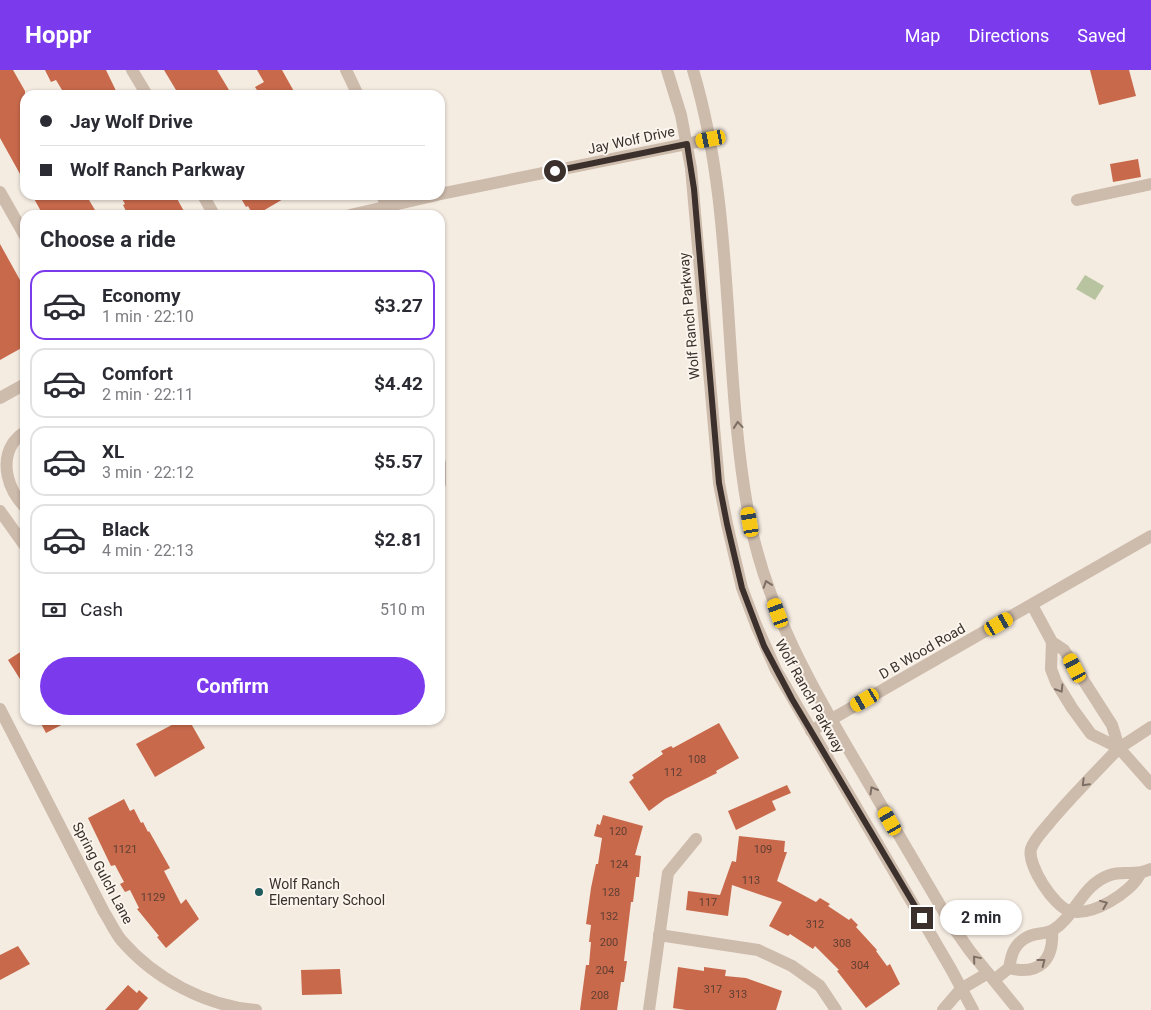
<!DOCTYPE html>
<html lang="en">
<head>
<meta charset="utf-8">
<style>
  body { margin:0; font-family:Roboto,sans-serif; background:#f2f2f3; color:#2b2b33; height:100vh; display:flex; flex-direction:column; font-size:19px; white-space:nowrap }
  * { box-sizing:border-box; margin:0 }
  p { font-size:16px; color:#7c7c81 }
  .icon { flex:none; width:28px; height:28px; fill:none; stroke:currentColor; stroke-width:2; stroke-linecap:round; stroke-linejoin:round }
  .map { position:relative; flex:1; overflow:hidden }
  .drawer { position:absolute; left:20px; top:140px; width:425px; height:515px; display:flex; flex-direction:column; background:#fff; border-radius:15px; box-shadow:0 1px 4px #0004 }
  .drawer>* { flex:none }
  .hud { position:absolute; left:20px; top:20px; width:425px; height:110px; border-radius:15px; box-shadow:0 1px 4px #0004; display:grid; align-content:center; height:110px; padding:0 20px; background:#fff }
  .end { position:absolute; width:22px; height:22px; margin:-11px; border:6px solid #3b302b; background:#fff; box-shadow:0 0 0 2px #fff }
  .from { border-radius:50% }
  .bubble { position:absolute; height:35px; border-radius:18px; background:#fff; box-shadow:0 1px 4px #0004; font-size:16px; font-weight:700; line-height:35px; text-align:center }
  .car { position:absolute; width:15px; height:30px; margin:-15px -8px; border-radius:6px; box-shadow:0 0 4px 1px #0007; background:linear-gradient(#f5c518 24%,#345 0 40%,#f5c518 0 76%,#345 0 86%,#f5c518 0) }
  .hud b { display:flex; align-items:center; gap:18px; height:48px; font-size:19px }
  .hud b+b { border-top:1px solid #e1e1e2 }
  .hud i { width:12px; height:12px; background:#2b2b33 }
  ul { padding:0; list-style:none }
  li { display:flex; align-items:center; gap:15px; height:70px; margin:0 10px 8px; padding:0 10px; border:2px solid #e1e1e2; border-radius:15px }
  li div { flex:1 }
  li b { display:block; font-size:19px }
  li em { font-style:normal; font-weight:700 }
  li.active { border-color:#7c3aed }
  li>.icon { width:45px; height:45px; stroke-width:1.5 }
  h2 { padding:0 20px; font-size:22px; line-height:60px }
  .pay { display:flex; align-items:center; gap:12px; height:55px; padding:0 20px; font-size:19px }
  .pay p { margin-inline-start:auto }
  .action { display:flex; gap:10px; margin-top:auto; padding:10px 20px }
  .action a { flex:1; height:58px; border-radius:30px; background:#7c3aed; color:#fff; font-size:20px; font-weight:700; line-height:58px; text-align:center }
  header { display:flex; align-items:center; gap:30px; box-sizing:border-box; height:70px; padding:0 25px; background:#7c3aed; color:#fff }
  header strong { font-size:24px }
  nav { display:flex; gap:28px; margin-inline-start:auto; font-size:18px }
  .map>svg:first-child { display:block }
</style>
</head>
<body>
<header>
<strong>Hoppr</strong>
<nav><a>Map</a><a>Directions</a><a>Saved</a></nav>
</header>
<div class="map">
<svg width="1151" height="940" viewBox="0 0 1151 940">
  <rect width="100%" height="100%" fill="#f4ebe1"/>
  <!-- green -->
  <polygon fill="#b8c4a0" points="1085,205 1104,216 1095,230 1076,219"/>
  <!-- building -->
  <g fill="#c8694b">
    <polygon points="0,0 13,0 25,21 25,113 0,68"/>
    <polygon points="45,0 106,0 118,25 65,25 56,10 51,12"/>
    <polygon points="164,0 217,0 232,25 179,25"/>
    <polygon points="257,0 282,0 296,25 260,25 255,17 264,12"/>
    <polygon points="1090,0 1129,0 1136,26 1099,35"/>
    <polygon points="1138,89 1141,107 1113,112 1110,94"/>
    <polygon points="32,125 86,125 98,145 43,145"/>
    <polygon points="120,125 175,125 186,145 128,145 123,135 125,134"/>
    <polygon points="239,125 290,125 256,145 253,145 248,136 246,137"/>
    <polygon points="0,174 25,219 25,276 0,290"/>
    <polygon points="25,579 25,617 8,590"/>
    <polygon points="39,650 71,650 46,663"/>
    <polygon points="181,650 189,650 205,678 155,707 136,674"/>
    <polygon points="719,653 739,688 716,701 717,703 665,729 649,741 629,712 634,708 632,705 663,684 661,681 671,676 673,678"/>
    <polygon points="787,715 791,723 772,731 776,740 736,760 728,741"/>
    <polygon points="124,729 130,741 134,739 141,753 143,752 148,762 149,761 170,798 164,801 181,834 186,829 199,849 166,878 157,867 159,866 137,839 139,838 130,820 125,822 120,814 124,812 115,795 111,796 88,748"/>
    <polygon points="603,745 643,756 635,785 641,786 639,807 636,807 633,832 631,832 624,891 627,891 624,912 621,912 617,940 580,940 586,895 589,895 591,872 589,872 591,855 586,854 591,818 596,794 598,794 602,768 594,766 597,754 600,755"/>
    <polygon points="739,766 785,771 784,782 787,782 777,811 816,832 820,828 830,834 828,836 849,850 851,848 858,855 856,857 877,880 876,881 887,896 890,894 900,914 866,938 837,901 839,900 815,876 813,879 790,864 788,866 769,856 782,832 732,815 728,846 686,840 688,821 720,825 732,791 736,792"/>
    <polygon points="18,876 30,894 0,910 0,885"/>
    <polygon points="678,897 704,901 704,897 726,900 725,906 746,908 782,921 776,940 686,940 673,938"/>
    <polygon points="340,899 342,924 302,925 301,900"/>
    <polygon points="128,915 137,923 139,920 148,928 138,940 105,940"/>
  </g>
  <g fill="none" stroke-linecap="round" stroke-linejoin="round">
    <!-- minor -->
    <g stroke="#cdbbac" stroke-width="12">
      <polyline points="132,0 147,25"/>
      <polyline points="346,0 358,25"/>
      <polyline points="667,0 681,45 691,98 719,413 727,454 742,518 756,555 776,600 951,899 973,940"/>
      <path d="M693 0C737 147 721 302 750 452 768 540 811 616 856 692 888 746 919 800 951 854L970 881 1018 940"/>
      <polyline points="0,122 25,166"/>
      <polyline points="440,124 711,69"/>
      <polyline points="203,125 214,145"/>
      <polyline points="383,125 387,145"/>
      <polyline points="1077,130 1151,114"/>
      <polyline points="350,145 437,125"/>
      <polyline points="0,328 25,314"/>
      <path d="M25 362C20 364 17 368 13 373 0 393 8 420 25 437"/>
      <polyline points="440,393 440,414"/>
      <polyline points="0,441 25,476"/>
      <polyline points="1032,535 1052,572 1064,580 1112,655 1119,678"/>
      <polyline points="1052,572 1051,599 1056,612 1072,638 1091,664 1119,678"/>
      <path d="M0 639 104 842C110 851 115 863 122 871 155 909 206 936 256 940"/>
      <polyline points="1151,657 1119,678 1151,714"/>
      <polyline points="811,661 1151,466"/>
      <path d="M1119 678C1096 702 1072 726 1051 751 1044 760 1034 769 1031 779 1027 795 1054 837 1070 841 1091 847 1131 823 1140 804"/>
      <polyline points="659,865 758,880 792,896 820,916 836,940"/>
      <path d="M1009 898C1039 906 1054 890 1052 861"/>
      <path d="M994 910 1009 898C1011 887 1013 876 1024 869 1033 862 1044 865 1053 860 1075 847 1081 815 1110 805 1125 800 1134 807 1151 799"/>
      <polyline points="649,940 668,803 696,769"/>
      <polyline points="943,940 961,919 988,903"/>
    </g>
  </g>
  <!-- one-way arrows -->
  <defs><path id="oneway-chevron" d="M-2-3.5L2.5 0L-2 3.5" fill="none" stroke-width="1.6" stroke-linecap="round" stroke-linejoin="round" transform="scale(1.25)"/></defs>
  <g stroke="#7d6f65">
    <use href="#oneway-chevron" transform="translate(738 355) rotate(-95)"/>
    <use href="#oneway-chevron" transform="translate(767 514) rotate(-109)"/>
    <use href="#oneway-chevron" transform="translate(1060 619) rotate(58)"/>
    <use href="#oneway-chevron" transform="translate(1085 713) rotate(135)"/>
    <use href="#oneway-chevron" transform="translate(873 720) rotate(-120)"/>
    <use href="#oneway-chevron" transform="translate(1104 834) rotate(-22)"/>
    <use href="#oneway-chevron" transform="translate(976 889) rotate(-130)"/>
    <use href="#oneway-chevron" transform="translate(1042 892) rotate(-38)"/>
  </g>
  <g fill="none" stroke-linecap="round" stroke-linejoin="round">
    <!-- route -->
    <polyline stroke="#3b302b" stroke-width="6" points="555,101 687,74 694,119 719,413 727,454 742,518 764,576 792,629 922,848"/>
  </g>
  <!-- markers -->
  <circle fill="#1f5a5e" stroke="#fbf5ee" stroke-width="2" cx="259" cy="822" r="5"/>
  <g text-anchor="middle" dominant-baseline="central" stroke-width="4" stroke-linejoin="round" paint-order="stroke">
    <!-- number labels -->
    <g font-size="11" fill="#5e3e33">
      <text x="697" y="689">108</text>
      <text x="673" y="702">112</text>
      <text x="618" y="761">120</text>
      <text x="125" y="779">1121</text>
      <text x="763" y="779">109</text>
      <text x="619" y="794">124</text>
      <text x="751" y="810">113</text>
      <text x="611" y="822">128</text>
      <text x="153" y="827">1129</text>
      <text x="708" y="832">117</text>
      <text x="609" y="846">132</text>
      <text x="815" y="854">312</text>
      <text x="609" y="872">200</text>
      <text x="842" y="873">308</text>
      <text x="860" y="895">304</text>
      <text x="605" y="900">204</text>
      <text x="713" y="919">317</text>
      <text x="738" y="924">313</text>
      <text x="600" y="925">208</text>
    </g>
    <!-- street labels -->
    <g font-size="14" fill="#3b302b" stroke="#fbf5ee">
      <text transform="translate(631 70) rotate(-12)">Jay Wolf Drive</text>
      <text transform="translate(689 246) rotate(-95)">Wolf Ranch Parkway</text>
      <text transform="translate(922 581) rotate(-30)">D B Wood Road</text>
      <text transform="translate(810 626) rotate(61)">Wolf Ranch Parkway</text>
      <text transform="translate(103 803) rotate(62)">Spring Gulch Lane</text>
    </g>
    <!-- poi labels -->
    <g font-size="14" fill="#3b302b" stroke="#fbf5ee" text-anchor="start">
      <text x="269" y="814">Wolf Ranch<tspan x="269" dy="16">Elementary School</tspan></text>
    </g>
  </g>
</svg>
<i class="end from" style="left:555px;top:101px"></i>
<i class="end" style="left:922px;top:848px"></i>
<div class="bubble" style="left:940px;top:830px;width:82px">2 min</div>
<i class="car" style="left:711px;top:69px;rotate:259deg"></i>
<i class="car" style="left:750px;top:452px;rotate:350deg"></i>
<i class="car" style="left:778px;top:543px;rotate:340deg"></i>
<i class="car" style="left:999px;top:554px;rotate:60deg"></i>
<i class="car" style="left:1075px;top:598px;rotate:332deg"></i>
<i class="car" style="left:865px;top:630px;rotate:240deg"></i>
<i class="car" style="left:890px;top:751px;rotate:330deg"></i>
<div class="hud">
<b><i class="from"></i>Jay Wolf Drive</b>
<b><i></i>Wolf Ranch Parkway</b>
</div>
<section class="drawer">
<h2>Choose a ride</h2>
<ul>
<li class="active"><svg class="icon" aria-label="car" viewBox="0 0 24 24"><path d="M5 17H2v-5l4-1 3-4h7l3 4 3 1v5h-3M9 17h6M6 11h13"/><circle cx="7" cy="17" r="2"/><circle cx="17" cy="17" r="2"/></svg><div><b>Economy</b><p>1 min · 22:10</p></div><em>$3.27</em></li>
<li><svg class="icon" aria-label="car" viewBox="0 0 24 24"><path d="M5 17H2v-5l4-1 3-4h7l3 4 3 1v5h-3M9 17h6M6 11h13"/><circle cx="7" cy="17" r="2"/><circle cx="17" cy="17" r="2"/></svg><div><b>Comfort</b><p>2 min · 22:11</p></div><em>$4.42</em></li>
<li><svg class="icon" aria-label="car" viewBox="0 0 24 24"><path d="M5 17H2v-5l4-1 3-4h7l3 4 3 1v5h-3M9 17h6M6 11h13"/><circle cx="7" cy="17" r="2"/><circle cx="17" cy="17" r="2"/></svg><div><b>XL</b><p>3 min · 22:12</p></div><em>$5.57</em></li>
<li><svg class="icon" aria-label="car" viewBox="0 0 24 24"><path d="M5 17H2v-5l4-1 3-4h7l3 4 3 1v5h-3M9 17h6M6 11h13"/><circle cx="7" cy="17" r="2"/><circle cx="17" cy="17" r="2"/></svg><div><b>Black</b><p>4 min · 22:13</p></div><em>$2.81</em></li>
</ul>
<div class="pay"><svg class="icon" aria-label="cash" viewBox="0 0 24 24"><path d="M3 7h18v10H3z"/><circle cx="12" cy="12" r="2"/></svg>Cash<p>510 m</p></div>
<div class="action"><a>Confirm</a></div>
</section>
</div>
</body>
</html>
